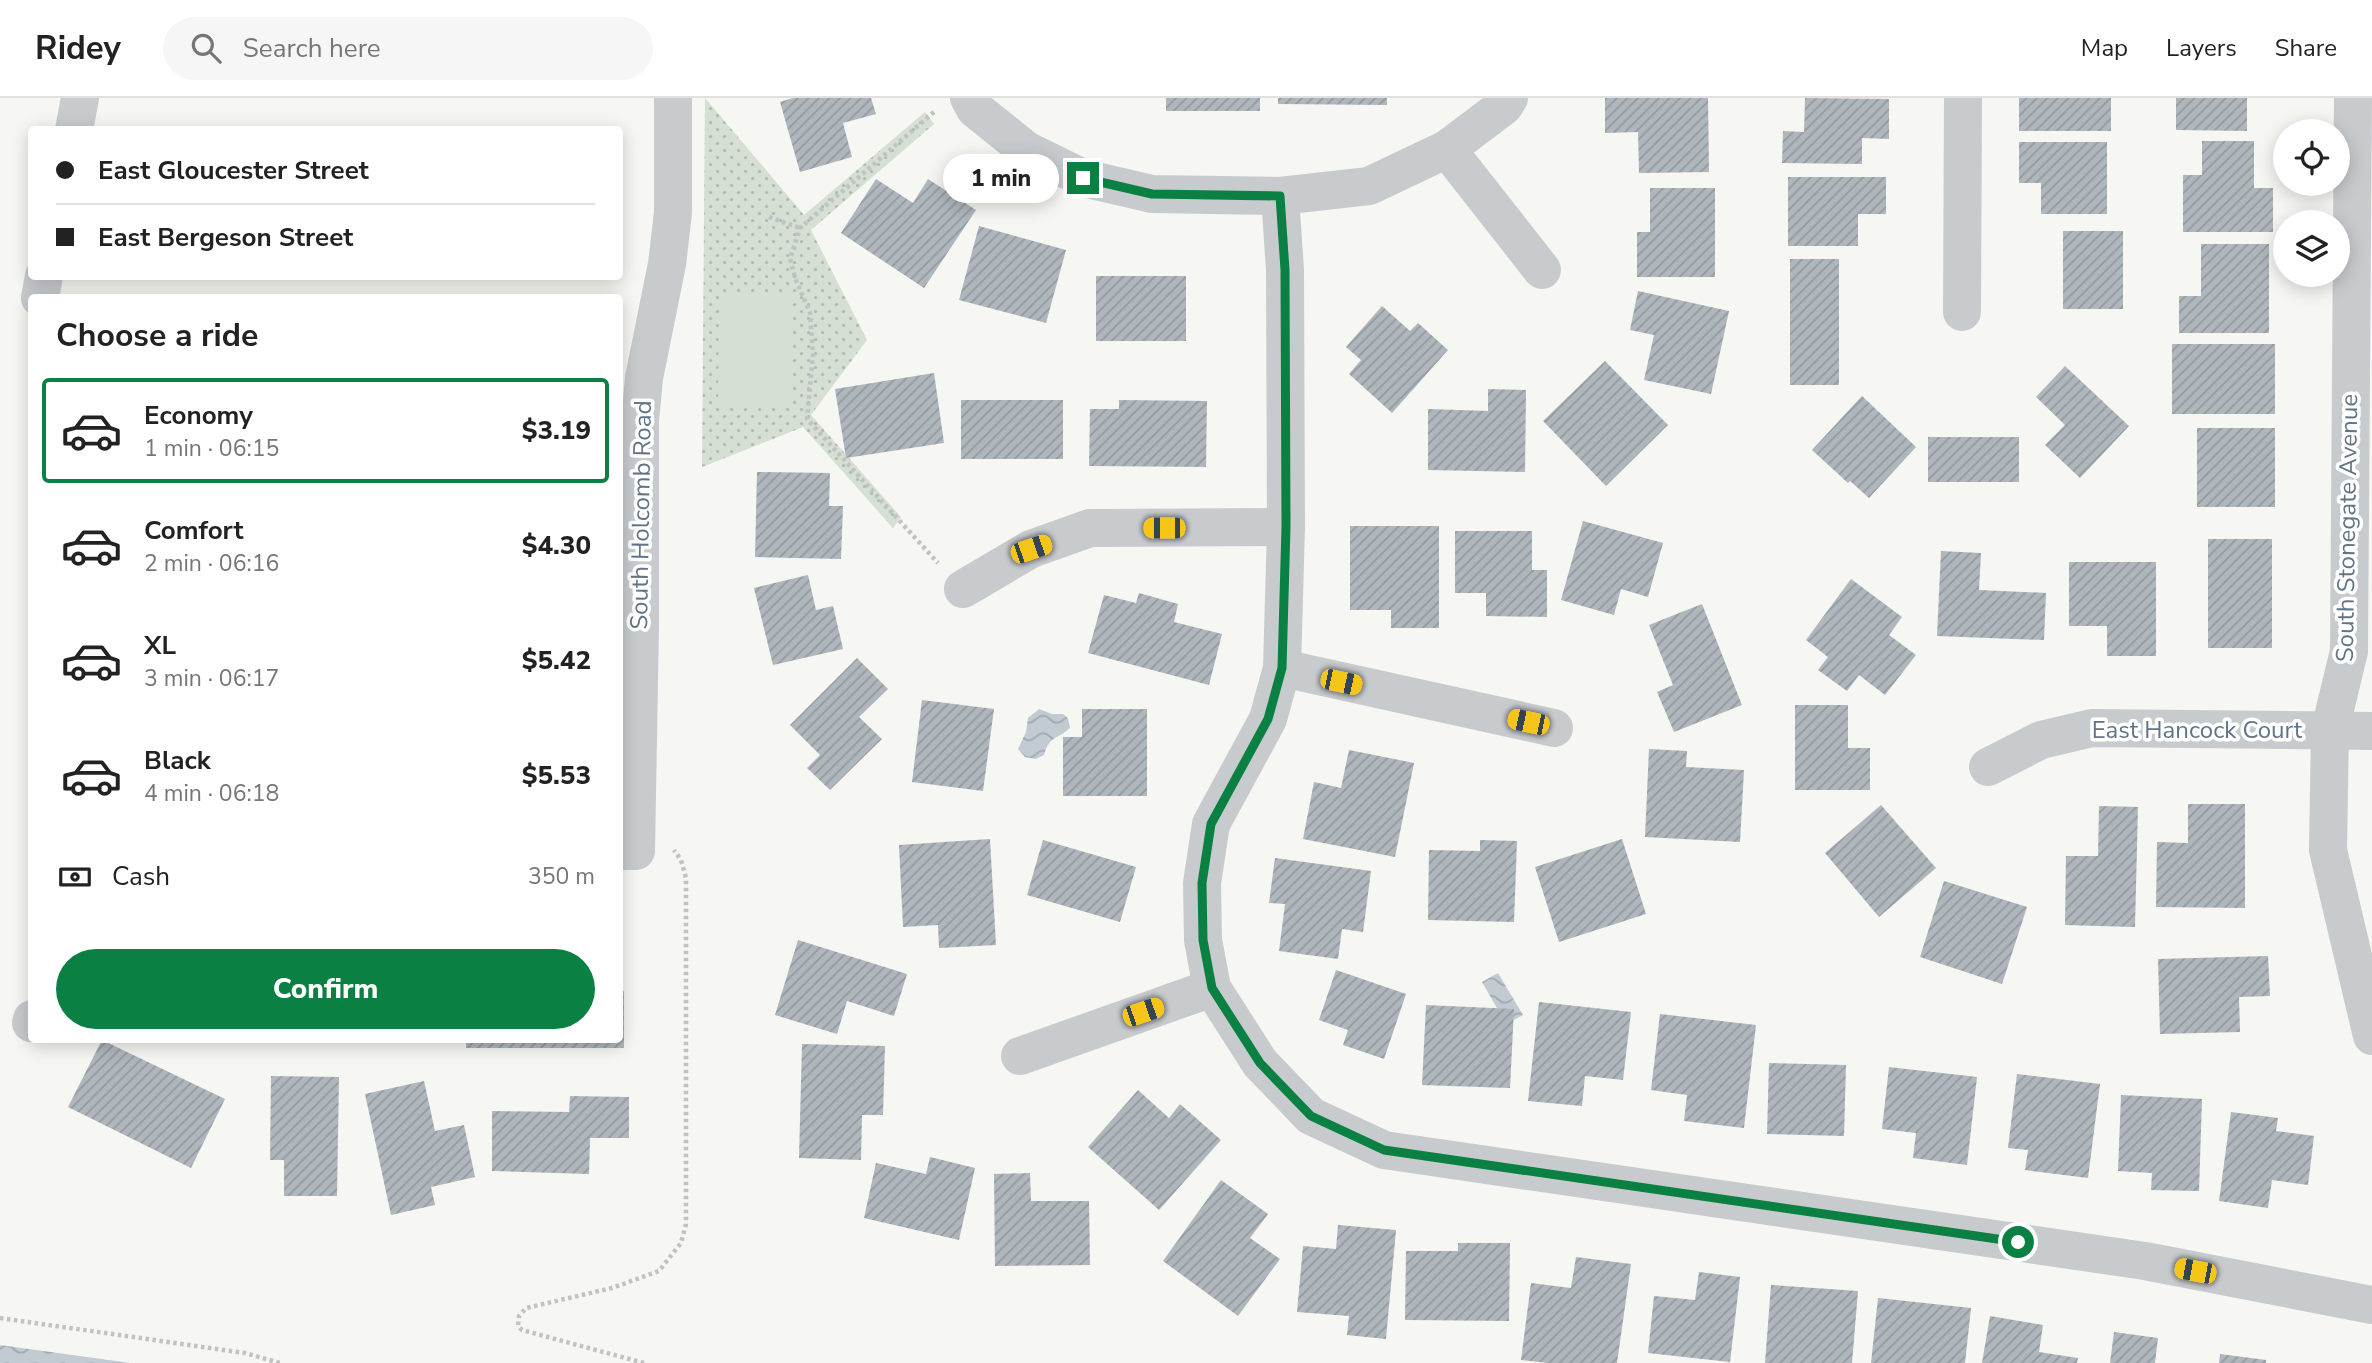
<!DOCTYPE html>
<html lang="en">
<head>
<meta charset="utf-8">
<style>
  body { margin:0; font-family:"Nunito Sans",sans-serif; background:#f6f6f6; color:#222; height:100vh; display:flex; flex-direction:column; font-size:26px; white-space:nowrap }
  * { box-sizing:border-box; margin:0 }
  p { font-size:23px; color:#767676 }
  .icon { flex:none; width:38px; height:38px; fill:none; stroke:currentColor; stroke-width:2; stroke-linecap:round; stroke-linejoin:round }
  .map { position:relative; flex:1; overflow:hidden }
  .details { position:absolute; left:28px; top:196px; width:595px; height:749px; display:flex; flex-direction:column; background:#fff; border-radius:7px; box-shadow:0 4px 18px #0003 }
  .details>* { flex:none }
  .guide { position:absolute; left:28px; top:28px; width:595px; height:154px; border-radius:7px; box-shadow:0 4px 18px #0003; display:grid; align-content:center; height:154px; padding:0 28px; background:#fff }
  .controls { position:absolute; left:2273px; top:21px; display:grid; gap:14px }
  .controls a { display:grid; place-items:center; width:77px; height:77px; border-radius:50%; background:#fff; box-shadow:0 4px 18px #0003; font-size:35px }
  .end { position:absolute; width:32px; height:32px; margin:-16px; border:9px solid #0b8043; background:#fff; box-shadow:0 0 0 4px #fff }
  .from { border-radius:50% }
  .bubble { position:absolute; height:49px; border-radius:24px; background:#fff; box-shadow:0 4px 18px #0003; font-size:23px; font-weight:800; line-height:49px; text-align:center }
  .car { position:absolute; width:21px; height:42px; margin:-21px -10px; border-radius:9px; box-shadow:0 0 5px 2px #0007; background:linear-gradient(#f5c518 24%,#345 0 40%,#f5c518 0 76%,#345 0 86%,#f5c518 0) }
  .guide b { display:flex; align-items:center; gap:24px; height:66px; font-size:26px }
  .guide b+b { border-top:2px solid #e0e0e0 }
  .guide i { width:18px; height:18px; background:#222 }
  ul { padding:0; list-style:none }
  li { display:flex; align-items:center; gap:21px; height:105px; margin:0 14px 10px; padding:0 14px; border:4px solid transparent; border-radius:7px }
  li div { flex:1 }
  li b { display:block; font-size:26px }
  li em { font-style:normal; font-weight:800 }
  li.current { border-color:#0b8043 }
  li>.icon { width:63px; height:63px; stroke-width:1.5 }
  h2 { padding:0 28px; font-size:32px; line-height:84px }
  .pay { display:flex; align-items:center; gap:18px; height:77px; padding:0 28px; font-size:26px }
  .pay p { margin-inline-start:auto }
  .action { display:flex; gap:14px; margin-top:auto; padding:14px 28px }
  .action a { flex:1; height:80px; border-radius:42px; background:#0b8043; color:#fff; font-size:28px; font-weight:800; line-height:80px; text-align:center }
  header { display:flex; align-items:center; gap:42px; box-sizing:border-box; height:98px; padding:0 35px; background:#fff; border-bottom:2px solid #e0e0e0 }
  header strong { font-size:33px }
  nav { display:flex; gap:38px; margin-inline-start:auto; font-size:24px }
  .search { width:490px; height:63px; background:#f6f6f6; display:flex; align-items:center; gap:18px; box-sizing:border-box; padding:0 24px; border-radius:38px; color:#767676; font-size:26px }
  .map>svg:first-child { display:block }
</style>
</head>
<body>
<header>
<strong>Ridey</strong>
<div class="search"><svg class="icon" aria-label="search" viewBox="0 0 24 24"><circle cx="10" cy="10" r="6"/><path d="M15 15l6 6"/></svg>Search here</div>
<nav><a>Map</a><a>Layers</a><a>Share</a></nav>
</header>
<div class="map">
<svg width="2372" height="1265" viewBox="0 0 2372 1265">
  <defs>
    <pattern id="park-dots" width="8" height="8" patternUnits="userSpaceOnUse" patternTransform="scale(1.75)"><rect width="8" height="8" fill="#d6dfd3"/><path d="M2 2h.1M6 6h.1" fill="none" stroke="#b1b9b1" stroke-width="1.8" stroke-linecap="round"/></pattern>
    <pattern id="water-waves" width="16" height="10" patternUnits="userSpaceOnUse" patternTransform="scale(1.75)"><rect width="16" height="10" fill="#c1cbd1"/><path d="M0 5q4-4 8 0t8 0" fill="none" stroke="#a0a9af"/></pattern>
    <pattern id="building-hatch" width="6" height="6" patternUnits="userSpaceOnUse" patternTransform="scale(1.75)"><rect width="6" height="6" fill="#afb7bd"/><path d="M-1 1l2-2M0 6l6-6M5 7l2-2" fill="none" stroke="#92999f"/></pattern>
  </defs>
  <rect width="100%" height="100%" fill="#f6f6f2"/>
  <!-- park -->
  <polygon fill="url(#park-dots)" points="705,0 804,117 925,14 934,26 811,132 867,242 811,317 901,419 893,430 803,329 702,369"/>
  <!-- pitch -->
  <polygon fill="#d6dfd3" points="719,197 793,197 792,310 718,309"/>
  <!-- water -->
  <g fill="url(#water-waves)">
    <path d="M1039 611 1052 616H1063L1068 620 1070 630C1057 642 1050 637 1044 657L1036 661 1025 659 1018 651 1026 634 1028 620Z"/>
    <polygon points="1498,875 1523,917 1506,926 1482,884"/>
    <polygon points="0,1247 130,1265 0,1265"/>
  </g>
  <!-- building -->
  <g fill="url(#building-hatch)">
    <polygon points="793,0 871,0 876,16 843,25 852,59 800,74 780,4"/>
    <rect x="1166" y="0" width="94" height="13"/>
    <polygon points="1278,0 1387,0 1387,7 1278,6"/>
    <polygon points="1605,0 1708,0 1709,74 1639,75 1638,34 1605,35"/>
    <polygon points="1805,0 1889,1 1889,41 1862,40 1862,66 1782,65 1783,33 1804,34"/>
    <rect x="2019" y="0" width="92" height="33"/>
    <polygon points="2176,0 2247,0 2247,33 2176,32"/>
    <polygon points="2202,43 2254,43 2254,90 2273,90 2273,134 2183,134 2183,77 2202,77"/>
    <polygon points="2019,44 2107,44 2107,116 2041,116 2041,85 2019,85"/>
    <polygon points="1788,79 1886,79 1886,116 1858,116 1858,148 1788,148"/>
    <polygon points="876,81 913,105 928,81 976,112 924,190 841,135"/>
    <polygon points="1650,90 1715,90 1715,179 1637,179 1637,134 1650,134"/>
    <polygon points="979,128 1066,152 1046,225 959,202"/>
    <rect x="2063" y="133" width="60" height="78"/>
    <polygon points="2201,146 2269,146 2269,235 2179,235 2179,198 2201,198"/>
    <rect x="1790" y="161" width="49" height="126"/>
    <rect x="1096" y="178" width="90" height="65"/>
    <polygon points="1638,193 1729,213 1711,296 1644,282 1654,237 1630,232"/>
    <polygon points="1382,208 1410,233 1418,225 1448,252 1392,315 1349,276 1361,262 1346,249"/>
    <rect x="2172" y="246" width="103" height="70"/>
    <polygon points="1605,263 1668,327 1606,388 1543,323"/>
    <polygon points="2065,268 2129,328 2080,380 2045,347 2065,327 2036,299"/>
    <polygon points="934,275 944,345 846,360 835,291"/>
    <polygon points="1488,291 1526,292 1525,374 1428,372 1428,311 1488,313"/>
    <polygon points="1862,298 1916,349 1869,400 1850,383 1848,385 1812,352"/>
    <rect x="961" y="302" width="102" height="59"/>
    <polygon points="1119,302 1207,303 1206,369 1089,368 1090,311 1119,311"/>
    <rect x="2197" y="330" width="78" height="79"/>
    <rect x="1928" y="339" width="91" height="45"/>
    <polygon points="757,374 830,375 829,408 843,408 841,461 755,459"/>
    <polygon points="1583,423 1663,445 1648,499 1621,491 1614,517 1561,502"/>
    <polygon points="1350,428 1439,428 1439,530 1391,530 1391,512 1350,512"/>
    <polygon points="1455,433 1532,433 1532,472 1547,472 1547,519 1486,518 1486,495 1455,495"/>
    <rect x="2208" y="441" width="64" height="109"/>
    <polygon points="1941,453 1981,455 1979,492 2046,495 2044,542 1937,538"/>
    <polygon points="2069,464 2156,464 2156,558 2107,558 2107,528 2069,528"/>
    <polygon points="808,477 816,512 833,508 843,551 773,567 754,490"/>
    <polygon points="1851,481 1902,519 1889,537 1916,557 1885,597 1859,577 1847,593 1818,572 1828,559 1806,542"/>
    <polygon points="1139,495 1178,506 1174,524 1222,536 1209,587 1088,555 1104,497 1136,505"/>
    <polygon points="1702,506 1742,607 1674,634 1657,594 1673,587 1649,527"/>
    <polygon points="857,560 888,591 859,619 882,641 830,692 807,670 820,657 790,627"/>
    <polygon points="922,602 994,611 983,693 912,684"/>
    <polygon points="1795,607 1848,607 1848,650 1870,650 1870,692 1795,692"/>
    <polygon points="1082,611 1147,611 1147,698 1063,698 1063,639 1082,639"/>
    <polygon points="1649,651 1687,653 1686,669 1744,672 1740,744 1645,739"/>
    <polygon points="1349,652 1414,665 1395,759 1303,741 1314,684 1341,690"/>
    <polygon points="2188,706 2245,706 2245,810 2156,809 2157,744 2188,745"/>
    <polygon points="1881,707 1936,770 1879,819 1825,755"/>
    <polygon points="2099,708 2138,709 2135,829 2065,827 2066,758 2098,758"/>
    <polygon points="990,741 996,847 939,850 938,827 903,829 899,747"/>
    <polygon points="1622,741 1646,816 1559,844 1535,769"/>
    <polygon points="1043,742 1136,769 1120,824 1027,797"/>
    <polygon points="1480,742 1517,743 1514,824 1428,822 1429,752 1480,753"/>
    <polygon points="1275,760 1371,773 1363,834 1342,831 1338,861 1279,853 1285,806 1269,805"/>
    <polygon points="1944,783 2027,809 2002,886 1920,859"/>
    <polygon points="798,842 907,876 894,918 847,903 837,936 775,917"/>
    <polygon points="2268,858 2270,898 2239,899 2240,934 2160,936 2158,861"/>
    <polygon points="1336,872 1406,896 1384,961 1343,947 1348,932 1319,922"/>
    <polygon points="620,893 624,893 624,950 466,950 466,942 620,942"/>
    <polygon points="1539,904 1631,914 1623,982 1585,978 1582,1008 1528,1003"/>
    <polygon points="1426,907 1514,911 1510,990 1422,987"/>
    <polygon points="1660,916 1756,927 1744,1030 1684,1023 1687,997 1651,992"/>
    <polygon points="102,942 225,1001 191,1070 68,1009"/>
    <polygon points="802,946 885,948 883,1017 862,1017 861,1062 799,1060"/>
    <polygon points="1769,965 1846,967 1844,1038 1767,1036"/>
    <polygon points="1889,969 1977,979 1967,1067 1913,1060 1916,1035 1882,1031"/>
    <polygon points="2017,976 2100,986 2088,1080 2025,1072 2028,1052 2008,1050"/>
    <polygon points="271,978 339,979 337,1098 284,1098 284,1062 270,1062"/>
    <polygon points="424,983 435,1033 464,1027 475,1079 431,1089 435,1107 391,1117 365,996"/>
    <polygon points="1138,992 1169,1020 1180,1006 1221,1042 1159,1112 1088,1049"/>
    <polygon points="2121,997 2202,1001 2199,1093 2151,1092 2152,1075 2118,1073"/>
    <polygon points="570,998 629,999 629,1040 590,1040 589,1076 492,1073 492,1013 569,1014"/>
    <polygon points="2231,1014 2278,1020 2276,1033 2314,1038 2308,1087 2272,1082 2268,1110 2219,1103"/>
    <polygon points="930,1059 975,1070 959,1142 864,1120 876,1065 926,1076"/>
    <polygon points="1030,1075 1031,1103 1089,1103 1090,1167 995,1168 994,1076"/>
    <polygon points="1221,1082 1268,1116 1250,1140 1280,1161 1238,1218 1163,1163"/>
    <polygon points="1338,1127 1396,1132 1386,1241 1347,1237 1349,1218 1297,1214 1303,1148 1336,1151"/>
    <polygon points="1458,1145 1510,1145 1509,1223 1405,1222 1406,1153 1458,1153"/>
    <polygon points="1576,1159 1631,1166 1617,1265 1547,1265 1521,1262 1531,1185 1571,1190"/>
    <polygon points="1699,1174 1740,1179 1730,1264 1648,1255 1654,1198 1695,1202"/>
    <polygon points="1771,1187 1858,1193 1852,1265 1765,1265"/>
    <polygon points="1878,1200 1971,1210 1965,1265 1871,1265"/>
    <polygon points="1990,1218 2043,1227 2039,1254 2078,1260 2077,1265 1982,1265"/>
    <polygon points="2114,1234 2158,1240 2155,1265 2110,1265"/>
    <polygon points="2220,1256 2266,1262 2266,1265 2219,1265"/>
  </g>
  <g fill="none" stroke-linecap="round" stroke-linejoin="round">
    <!-- path -->
    <g stroke="#c0c2c4" stroke-width="4.5" stroke-dasharray="3.5 3.5" stroke-linecap="butt">
      <polyline points="934,14 800,130 790,161 796,182 810,215 813,257 807,321 938,465"/>
      <polyline points="769,119 800,130"/>
      <polyline points="0,1220 245,1255 280,1265"/>
      <polyline points="644,1265 522,1232 518,1228 519,1218 526,1210 612,1190 659,1173 681,1145 686,1126 686,780 681,762 674,752"/>
    </g>
    <!-- minor -->
    <g stroke="#c8cbce" stroke-width="38">
      <polyline points="969,0 975,11 1026,52 1083,80 1152,96 1280,98 1369,88 1447,51 1504,8 1509,0"/>
      <polyline points="2353,0 2349,553 2330,632 2328,752 2372,938"/>
      <polyline points="74,32 80,0"/>
      <polyline points="1447,51 1542,172"/>
      <polyline points="1280,98 1285,172 1286,429 1282,570 1268,621 1211,726 1202,785 1203,842 1212,890 1260,965 1311,1018 1384,1052 2145,1163 2372,1207"/>
      <polyline points="40,200 44,178"/>
      <polyline points="1962,214 1963,0"/>
      <polyline points="963,491 1031,451 1090,430 1286,429"/>
      <polyline points="1282,570 1554,630"/>
      <polyline points="1988,669 2041,642 2092,630 2372,633"/>
      <polyline points="620,753 636,753 640,527 640,323 644,280 667,166 673,115 673,0"/>
      <polyline points="31,925 32,921"/>
      <polyline points="1020,958 1212,890"/>
    </g>
  </g>
  <g fill="none" stroke-linecap="round" stroke-linejoin="round">
    <!-- route -->
    <polyline stroke="#0b8043" stroke-width="9" points="1083,80 1152,96 1280,98 1285,172 1286,429 1282,570 1268,621 1211,726 1202,785 1203,842 1212,890 1260,965 1311,1018 1384,1052 2018,1144"/>
  </g>
  <g text-anchor="middle" dominant-baseline="central" stroke-width="7" stroke-linejoin="round" paint-order="stroke">
    <!-- street labels -->
    <g font-size="24" fill="#627486" stroke="#fff">
      <text transform="translate(641 417) rotate(-89)">South Holcomb Road</text>
      <text transform="translate(2347 430) rotate(-89)">South Stonegate Avenue</text>
      <text x="2197" y="632">East Hancock Court</text>
    </g>
  </g>
</svg>
<div class="controls">
<a><svg class="icon" aria-label="locate" viewBox="0 0 24 24"><circle cx="12" cy="12" r="6"/><path d="M12 2v4M12 18v4M2 12h4M18 12h4"/></svg></a>
<a><svg class="icon" aria-label="layers" viewBox="0 0 24 24"><path d="M12 4l9 5-9 5-9-5zM3 14l9 5 9-5"/></svg></a>
</div>
<i class="end from" style="left:2018px;top:1144px"></i>
<i class="end" style="left:1083px;top:80px"></i>
<div class="bubble" style="left:943px;top:56px;width:116px">1 min</div>
<i class="car" style="left:1164px;top:430px;rotate:270deg"></i>
<i class="car" style="left:1031px;top:451px;rotate:71deg"></i>
<i class="car" style="left:1341px;top:584px;rotate:102deg"></i>
<i class="car" style="left:1528px;top:624px;rotate:282deg"></i>
<i class="car" style="left:1143px;top:914px;rotate:71deg"></i>
<i class="car" style="left:2195px;top:1173px;rotate:281deg"></i>
<div class="guide">
<b><i class="from"></i>East Gloucester Street</b>
<b><i></i>East Bergeson Street</b>
</div>
<section class="details">
<h2>Choose a ride</h2>
<ul>
<li class="current"><svg class="icon" aria-label="car" viewBox="0 0 24 24"><path d="M5 17H2v-5l4-1 3-4h7l3 4 3 1v5h-3M9 17h6M6 11h13"/><circle cx="7" cy="17" r="2"/><circle cx="17" cy="17" r="2"/></svg><div><b>Economy</b><p>1 min · 06:15</p></div><em>$3.19</em></li>
<li><svg class="icon" aria-label="car" viewBox="0 0 24 24"><path d="M5 17H2v-5l4-1 3-4h7l3 4 3 1v5h-3M9 17h6M6 11h13"/><circle cx="7" cy="17" r="2"/><circle cx="17" cy="17" r="2"/></svg><div><b>Comfort</b><p>2 min · 06:16</p></div><em>$4.30</em></li>
<li><svg class="icon" aria-label="car" viewBox="0 0 24 24"><path d="M5 17H2v-5l4-1 3-4h7l3 4 3 1v5h-3M9 17h6M6 11h13"/><circle cx="7" cy="17" r="2"/><circle cx="17" cy="17" r="2"/></svg><div><b>XL</b><p>3 min · 06:17</p></div><em>$5.42</em></li>
<li><svg class="icon" aria-label="car" viewBox="0 0 24 24"><path d="M5 17H2v-5l4-1 3-4h7l3 4 3 1v5h-3M9 17h6M6 11h13"/><circle cx="7" cy="17" r="2"/><circle cx="17" cy="17" r="2"/></svg><div><b>Black</b><p>4 min · 06:18</p></div><em>$5.53</em></li>
</ul>
<div class="pay"><svg class="icon" aria-label="cash" viewBox="0 0 24 24"><path d="M3 7h18v10H3z"/><circle cx="12" cy="12" r="2"/></svg>Cash<p>350 m</p></div>
<div class="action"><a>Confirm</a></div>
</section>
</div>
</body>
</html>
